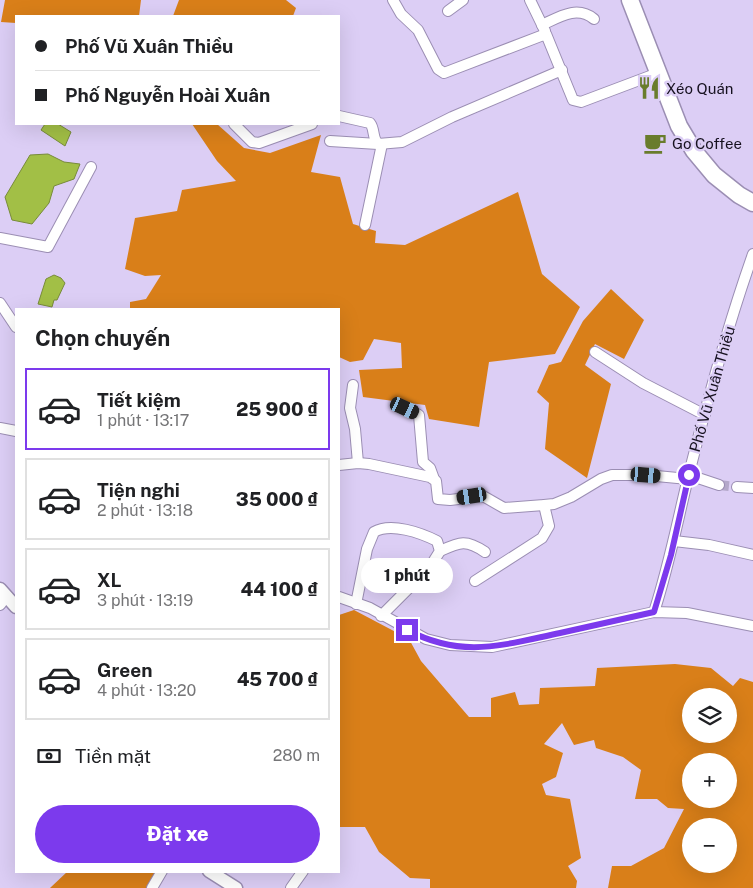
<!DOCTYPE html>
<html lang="vi">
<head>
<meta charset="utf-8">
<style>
  body { margin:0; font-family:"Public Sans",sans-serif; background:#f6f6f6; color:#202124; height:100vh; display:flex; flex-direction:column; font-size:19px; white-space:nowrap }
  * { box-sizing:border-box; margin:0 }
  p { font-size:16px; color:#757577 }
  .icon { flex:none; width:28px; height:28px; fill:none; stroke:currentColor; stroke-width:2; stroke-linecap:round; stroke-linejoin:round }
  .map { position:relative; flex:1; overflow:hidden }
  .side { position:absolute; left:15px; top:308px; width:325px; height:565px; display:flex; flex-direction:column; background:#fff; border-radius:0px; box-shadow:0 5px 20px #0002 }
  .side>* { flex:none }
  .top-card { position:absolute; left:15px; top:15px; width:325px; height:110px; border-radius:0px; box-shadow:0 5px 20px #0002; display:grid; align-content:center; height:110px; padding:0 20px; background:#fff }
  .buttons { position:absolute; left:682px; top:688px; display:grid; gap:10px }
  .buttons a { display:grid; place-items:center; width:55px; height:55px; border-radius:50%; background:#fff; box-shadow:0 5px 20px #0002; font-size:25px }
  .end { position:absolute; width:22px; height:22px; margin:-11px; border:6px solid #7c3aed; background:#fff; box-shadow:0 0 0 2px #fff }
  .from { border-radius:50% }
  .bubble { position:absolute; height:35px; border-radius:18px; background:#fff; box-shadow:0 5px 20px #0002; font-size:16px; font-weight:800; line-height:35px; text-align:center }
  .car { position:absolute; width:15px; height:30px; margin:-15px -8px; border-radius:6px; box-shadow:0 0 4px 1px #0007; background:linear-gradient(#222 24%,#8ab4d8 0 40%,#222 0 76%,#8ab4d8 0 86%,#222 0) }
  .top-card b { display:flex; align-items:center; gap:18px; height:48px; font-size:19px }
  .top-card b+b { border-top:1px solid #e0e0e0 }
  .top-card i { width:12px; height:12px; background:#202124 }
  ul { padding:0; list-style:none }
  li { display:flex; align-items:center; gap:15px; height:82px; margin:0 10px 8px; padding:0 10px; border:2px solid #e0e0e0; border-radius:0px }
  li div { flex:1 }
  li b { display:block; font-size:19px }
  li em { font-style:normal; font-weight:800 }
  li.current { border-color:#7c3aed }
  li>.icon { width:45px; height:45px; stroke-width:1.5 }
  h2 { padding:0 20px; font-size:22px; line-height:60px }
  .pay { display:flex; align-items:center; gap:12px; height:55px; padding:0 20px; font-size:19px }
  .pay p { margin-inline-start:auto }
  .cta { display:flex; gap:10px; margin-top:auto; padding:10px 20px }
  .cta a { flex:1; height:58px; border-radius:30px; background:#7c3aed; color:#fff; font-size:20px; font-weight:800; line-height:58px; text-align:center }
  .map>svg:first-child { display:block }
</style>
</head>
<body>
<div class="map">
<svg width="753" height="888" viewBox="0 0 753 888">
  <rect width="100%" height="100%" fill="#dccef5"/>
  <!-- forest -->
  <g fill="#d97f19" fill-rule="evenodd">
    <polygon points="5,0 141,0 139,16 16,16 16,23 1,22"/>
    <polygon points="179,0 286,0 296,8 293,16 173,16"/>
    <polygon points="192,124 217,124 244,148 270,153 321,135 311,172 340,177 353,224 376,231 375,243 405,245 518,192 542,274 580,307 555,354 489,362 479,427 429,419 425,405 363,397 359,370 402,368 401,343 374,339 363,360 350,362 339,357 339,309 130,309 130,302 146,299 161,275 145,276 125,269 135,218 177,211 182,190 236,181 217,161"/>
    <polygon points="611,289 644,320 624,359 595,344 585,365 611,384 587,478 545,449 549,403 537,392 549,365 561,362 583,321"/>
    <path d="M354 610 409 639 421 661 469 717H491V698L515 692 519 705 539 704 540 688 595 686 597 668 675 664 711 668 733 686 740 678 753 682V888H608L612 866H631L664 848 684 809 668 808 657 799H635L641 770 623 757 596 748 594 740 574 745 562 723 544 744 563 753 556 777 542 784 546 795 570 799 581 858 568 866 577 881 576 888H430V879L410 878 379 852 365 827H339V615ZM691 696H729V734H691ZM729 761V799H691V761ZM729 826V864H691V826Z"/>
    <polygon points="68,871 157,871 147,888 50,888"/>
  </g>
  <!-- water -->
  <g fill="#a2bf46" stroke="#788b3a">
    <polygon points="45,124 58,124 71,132 65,146 41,130"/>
    <polygon points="48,154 64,162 80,164 74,179 54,186 49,203 32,224 12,220 5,197 30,155"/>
    <polygon points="54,275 61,278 65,283 57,300 54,300 52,307 38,304 46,279"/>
  </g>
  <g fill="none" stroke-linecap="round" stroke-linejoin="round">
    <!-- minor-tunnel -->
    <polyline stroke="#b4a8ca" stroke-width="10" stroke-dasharray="10 5" stroke-linecap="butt" points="719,485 737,487"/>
    <defs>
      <g id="minor">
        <polyline points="393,0 401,14 418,30 438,69 444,73 546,34 573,100 581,102 658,73"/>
        <polyline points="530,0 545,31"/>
        <polyline points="448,11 463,0"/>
        <path d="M542 25C559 17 577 5 594 19"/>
        <path d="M339 116 370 123C375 129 372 138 378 144L402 142 452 117 562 70"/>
        <polyline points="234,124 252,142 259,143 312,124"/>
        <polyline points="330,141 378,144"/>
        <polyline points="365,225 382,144"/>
        <polyline points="0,238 48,247 91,167"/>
        <polyline points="0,303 16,327"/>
        <polyline points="595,352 643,383 705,415"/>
        <polyline points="353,385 350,408 355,429 358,463"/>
        <polyline points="405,408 419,415 423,462 430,468 434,479"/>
        <polyline points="0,428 16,431"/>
        <polyline points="339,465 358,463 369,464 430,477 436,481 438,499 450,500 483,496 504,508 544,505 554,504 571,497 601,479 612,475 646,475 688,479"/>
        <polyline points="689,475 719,485"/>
        <polyline points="737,487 753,488"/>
        <polyline points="674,541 709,545 753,555"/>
        <path d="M440 551C460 542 466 539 485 552"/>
        <polyline points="475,581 542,538 549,526 544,505"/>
        <polyline points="339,597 370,608 426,639 450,645 492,647 654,612 687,613 753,626"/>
        <path d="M356 604 367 549 374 532C391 522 421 533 437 541L440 551 430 567 381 616"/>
        <polyline points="0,605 7,596"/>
        <path d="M654 612C671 560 680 507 694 454 711 387 730 319 753 254"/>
        <polyline points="152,888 162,871"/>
        <polyline points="291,888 303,871"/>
      </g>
      <g id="tertiary">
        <polyline points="0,589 16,607"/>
        <polyline points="209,871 236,888"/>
      </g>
      <polyline id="trunk" points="630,0 679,126 694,151 714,175 739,195 753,203"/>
    </defs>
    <!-- minor casing -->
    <use href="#minor" stroke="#9b8eb3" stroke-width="12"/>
    <!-- tertiary casing -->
    <use href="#tertiary" stroke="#9b8eb3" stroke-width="15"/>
    <!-- trunk casing -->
    <use href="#trunk" stroke="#9b8eb3" stroke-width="19"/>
    <!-- minor -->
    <use href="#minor" stroke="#fff" stroke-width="10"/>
    <!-- tertiary -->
    <use href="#tertiary" stroke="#fff" stroke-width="12"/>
    <!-- trunk -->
    <use href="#trunk" stroke="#fff" stroke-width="16"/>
  </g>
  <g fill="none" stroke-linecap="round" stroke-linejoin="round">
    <!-- route -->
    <path stroke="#7c3aed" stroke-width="6" d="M407 630C463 659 502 645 560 633 591 626 623 619 654 612L671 555 689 475"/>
  </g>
  <!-- icons -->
  <defs>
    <symbol id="restaurant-bare" viewBox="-9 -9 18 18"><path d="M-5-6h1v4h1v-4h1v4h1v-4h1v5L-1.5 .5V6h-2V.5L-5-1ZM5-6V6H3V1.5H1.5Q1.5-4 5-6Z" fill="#697c2c" stroke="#dccef5" stroke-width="2.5" paint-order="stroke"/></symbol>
    <symbol id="cafe-bare" viewBox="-9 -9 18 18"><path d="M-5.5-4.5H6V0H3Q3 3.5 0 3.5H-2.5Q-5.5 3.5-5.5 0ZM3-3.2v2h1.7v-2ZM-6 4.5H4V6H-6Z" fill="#697c2c" stroke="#dccef5" stroke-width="2.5" paint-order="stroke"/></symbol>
  </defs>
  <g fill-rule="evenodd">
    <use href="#restaurant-bare" x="633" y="72" width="32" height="32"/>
    <use href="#cafe-bare" x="639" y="127" width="32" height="32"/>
  </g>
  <g text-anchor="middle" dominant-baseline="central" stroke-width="5" stroke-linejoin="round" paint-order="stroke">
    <!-- poi labels -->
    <g font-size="15" fill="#16111f" stroke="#dccef5" text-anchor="start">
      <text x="666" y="88">Xéo Quán</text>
      <text x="672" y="143">Go Coffee</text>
    </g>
    <!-- street labels -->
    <g font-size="15" fill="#16111f" stroke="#dccef5">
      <text transform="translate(712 389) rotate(-74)">Phố Vũ Xuân Thiều</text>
    </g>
  </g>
</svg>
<div class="buttons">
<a><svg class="icon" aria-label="layers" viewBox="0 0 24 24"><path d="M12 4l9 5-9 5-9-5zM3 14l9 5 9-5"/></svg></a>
<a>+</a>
<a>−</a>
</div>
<i class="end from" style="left:689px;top:475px"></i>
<i class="end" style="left:407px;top:630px"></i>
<div class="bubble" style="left:361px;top:558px;width:92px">1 phút</div>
<i class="car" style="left:405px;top:408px;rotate:115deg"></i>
<i class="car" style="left:646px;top:475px;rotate:95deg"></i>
<i class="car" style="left:472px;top:496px;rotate:261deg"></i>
<div class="top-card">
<b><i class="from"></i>Phố Vũ Xuân Thiều</b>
<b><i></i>Phố Nguyễn Hoài Xuân</b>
</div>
<section class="side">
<h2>Chọn chuyến</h2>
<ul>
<li class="current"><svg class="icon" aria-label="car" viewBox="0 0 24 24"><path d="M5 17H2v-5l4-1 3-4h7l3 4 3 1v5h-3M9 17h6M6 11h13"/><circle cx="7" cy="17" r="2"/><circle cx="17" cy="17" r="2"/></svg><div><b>Tiết kiệm</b><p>1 phút · 13:17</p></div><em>25 900 ₫</em></li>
<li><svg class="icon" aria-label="car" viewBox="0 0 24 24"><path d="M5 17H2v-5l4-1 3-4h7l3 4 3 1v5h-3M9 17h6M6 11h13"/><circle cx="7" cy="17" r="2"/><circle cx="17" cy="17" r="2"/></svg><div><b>Tiện nghi</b><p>2 phút · 13:18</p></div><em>35 000 ₫</em></li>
<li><svg class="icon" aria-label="car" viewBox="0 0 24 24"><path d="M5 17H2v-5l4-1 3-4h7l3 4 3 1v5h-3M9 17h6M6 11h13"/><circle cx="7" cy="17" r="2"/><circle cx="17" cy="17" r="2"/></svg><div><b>XL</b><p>3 phút · 13:19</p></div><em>44 100 ₫</em></li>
<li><svg class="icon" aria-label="car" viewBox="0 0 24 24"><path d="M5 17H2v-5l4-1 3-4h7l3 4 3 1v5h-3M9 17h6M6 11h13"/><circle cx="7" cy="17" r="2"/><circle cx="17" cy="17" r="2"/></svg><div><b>Green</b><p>4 phút · 13:20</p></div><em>45 700 ₫</em></li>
</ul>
<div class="pay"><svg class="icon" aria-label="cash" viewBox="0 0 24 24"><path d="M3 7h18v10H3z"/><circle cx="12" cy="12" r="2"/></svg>Tiền mặt<p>280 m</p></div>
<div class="cta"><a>Đặt xe</a></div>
</section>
</div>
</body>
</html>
